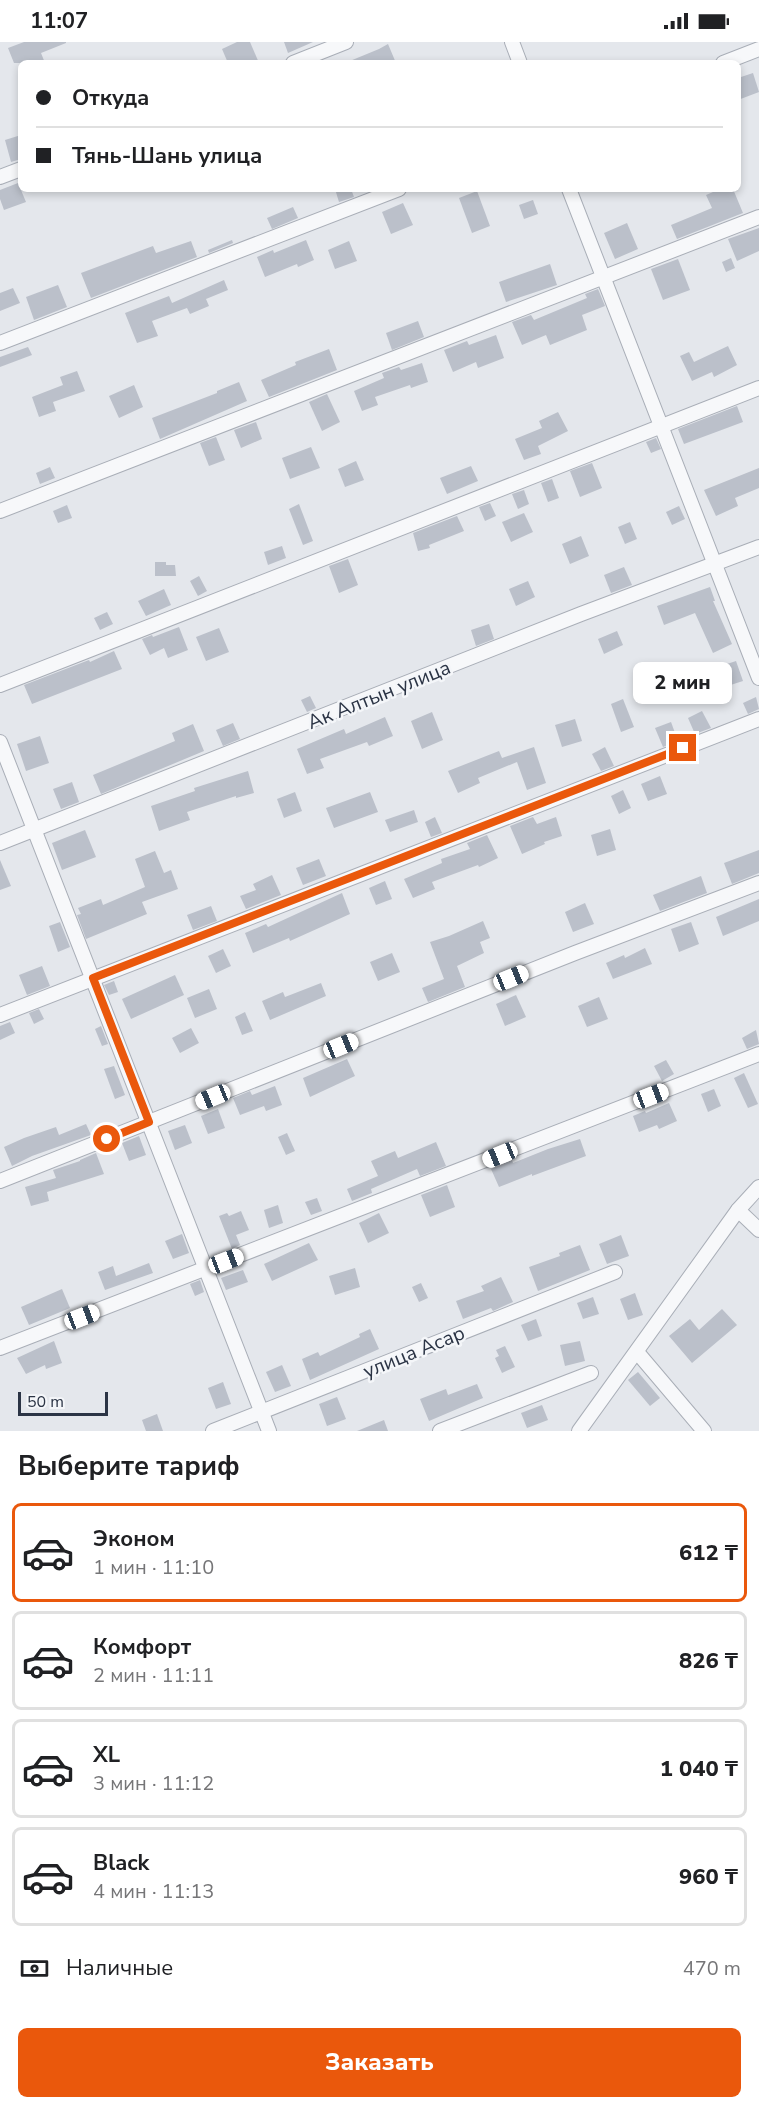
<!DOCTYPE html>
<html lang="ru">
<head>
<meta charset="utf-8">
<style>
  body { margin:0; font-family:"Nunito Sans",sans-serif; background:#f2f2f2; color:#202124; height:100vh; display:flex; flex-direction:column; font-size:22px; white-space:nowrap }
  * { box-sizing:border-box; margin:0 }
  p { font-size:20px; color:#757577 }
  .icon { flex:none; width:33px; height:33px; fill:none; stroke:currentColor; stroke-width:2; stroke-linecap:round; stroke-linejoin:round }
  .map { position:relative; height:1389px; overflow:hidden }
  .sheet { display:flex; flex-direction:column; background:#fff; flex:1 }
  .sheet>* { flex:none }
  .banner { position:absolute; left:18px; top:18px; width:723px; height:132px; border-radius:9px; box-shadow:0 3px 9px #0003; display:grid; align-content:center; height:132px; padding:0 18px; background:#fff }
  .scale { position:absolute; left:18px; bottom:15px; width:90px; box-sizing:border-box; padding-left:6px; border:3px solid #2b3445; border-top:0; font-size:16px; line-height:21px; white-space:nowrap; color:#2b3445; -webkit-text-stroke:4px #f4f6f9; paint-order:stroke }
  .end { position:absolute; width:27px; height:27px; margin:-14px; border:8px solid #ea580c; background:#fff; box-shadow:0 0 0 3px #fff }
  .from { border-radius:50% }
  .bubble { position:absolute; height:42px; border-radius:9px; background:#fff; box-shadow:0 3px 9px #0003; font-size:20px; font-weight:800; line-height:42px; text-align:center }
  .car { position:absolute; width:18px; height:36px; margin:-18px -9px; border-radius:8px; box-shadow:0 0 4px 2px #0007; background:linear-gradient(#fff 24%,#345 0 40%,#fff 0 76%,#345 0 86%,#fff 0) }
  .banner b { display:flex; align-items:center; gap:21px; height:57px; font-size:22px }
  .banner b+b { border-top:2px solid #e0e0e0 }
  .banner i { width:15px; height:15px; background:#202124 }
  ul { padding:0; list-style:none }
  li { display:flex; align-items:center; gap:18px; height:99px; margin:0 12px 9px; padding:0 6px; border:3px solid #e0e0e0; border-radius:9px }
  li div { flex:1 }
  li b { display:block; font-size:22px }
  li em { font-style:normal; font-weight:800 }
  li.selected { border-color:#ea580c }
  li>.icon { width:54px; height:54px; stroke-width:1.5 }
  h2 { padding:0 18px; font-size:27px; line-height:72px }
  .pay { display:flex; align-items:center; gap:15px; height:66px; padding:0 18px; font-size:22px }
  .pay p { margin-inline-start:auto }
  .primary-button { display:flex; gap:12px; margin-top:auto; padding:12px 18px }
  .primary-button a { flex:1; height:69px; border-radius:9px; background:#ea580c; color:#fff; font-size:24px; font-weight:800; line-height:69px; text-align:center }
  .status { display:flex; justify-content:space-between; align-items:center; height:42px; padding:0 30px; background:#fff; direction:ltr }
  .status svg { height:16px; fill:currentColor }
  .map>svg:first-child { display:block }
</style>
</head>
<body>
<div class="status"><b>11:07</b><svg viewBox="0 0 49 12"><path d="M0 12V9h3v3zM5 12V6h3v6zM10 12V3h3v9zM15 12V0h3v12zM26 1h20v11H26zM47 4h2v5h-2z"/></svg></div>
<div class="map">
<svg width="759" height="1389" viewBox="0 0 759 1389">
  <rect width="100%" height="100%" fill="#e4e7ec"/>
  <!-- building -->
  <g fill="#bbc0ca">
    <polygon points="24,0 66,0 66,1 41,11 45,21 14,21 8,6"/>
    <polygon points="237,0 250,0 259,21 228,21 222,7"/>
    <polygon points="284,0 313,0 288,11"/>
    <polygon points="388,2 396,21 345,21 379,7"/>
    <polygon points="753,31 759,50 738,58 738,36"/>
    <polygon points="21,93 21,117 11,120 5,98"/>
    <polygon points="18,141 26,160 4,168 0,157 0,148"/>
    <polygon points="335,147 351,147 354,155 339,160"/>
    <polygon points="720,147 733,147 743,171 677,197 671,183 712,166 706,153"/>
    <polygon points="477,149 490,184 472,191 459,156"/>
    <polygon points="533,158 538,172 524,177 519,163"/>
    <polygon points="403,161 413,183 391,192 382,170"/>
    <polygon points="293,165 298,176 272,187 267,176"/>
    <polygon points="627,181 638,207 615,217 604,191"/>
    <polygon points="759,186 759,209 737,219 728,197"/>
    <polygon points="232,198 233,201 209,211 208,208"/>
    <polygon points="306,198 314,218 298,225 297,222 265,235 257,215 273,208 274,211"/>
    <polygon points="191,199 197,215 91,256 81,231 153,204 156,211"/>
    <polygon points="349,199 357,219 335,227 328,208"/>
    <polygon points="731,216 735,226 726,230 722,220"/>
    <polygon points="678,217 690,248 663,258 651,227"/>
    <polygon points="550,222 557,243 506,260 499,240"/>
    <polygon points="224,238 228,248 206,257 209,264 190,272 187,266 152,279 158,294 137,301 125,271 169,254 172,261"/>
    <polygon points="58,243 67,265 34,278 26,255"/>
    <polygon points="13,246 20,261 0,269 0,251"/>
    <polygon points="598,247 605,264 582,273 587,288 550,303 546,293 522,303 512,280 531,273 534,278 587,256 585,252"/>
    <polygon points="418,279 424,295 392,308 386,291"/>
    <polygon points="496,293 504,316 478,326 476,320 453,330 444,308 467,299 469,303"/>
    <polygon points="728,304 737,323 714,335 712,330 692,339 680,314 689,310 694,320"/>
    <polygon points="28,305 32,313 0,325 0,315"/>
    <polygon points="329,307 337,328 269,355 261,338 296,323 295,320"/>
    <polygon points="422,321 428,340 411,346 410,343 375,355 378,363 362,369 354,349 384,336 382,331 399,325 401,328"/>
    <polygon points="77,329 85,349 53,360 56,369 39,375 32,355 63,343 60,335"/>
    <polygon points="239,340 247,359 160,397 152,376 217,351 217,349"/>
    <polygon points="134,343 143,365 119,376 109,354"/>
    <polygon points="327,352 340,380 322,389 309,360"/>
    <polygon points="737,364 743,380 684,402 678,387"/>
    <polygon points="558,370 568,389 538,404 541,412 524,418 515,397 542,386 539,379"/>
    <polygon points="256,380 262,397 241,406 234,388"/>
    <polygon points="216,395 225,418 209,424 200,401"/>
    <polygon points="656,396 661,407 651,411 646,400"/>
    <polygon points="311,405 320,426 290,437 282,416"/>
    <polygon points="356,419 364,438 345,445 338,427"/>
    <polygon points="592,421 602,446 580,455 570,429"/>
    <polygon points="471,424 478,439 447,452 440,436"/>
    <polygon points="50,425 55,436 40,442 36,431"/>
    <polygon points="759,426 759,446 735,456 738,464 716,474 704,448"/>
    <polygon points="552,437 559,456 548,460 541,441"/>
    <polygon points="524,448 529,462 518,467 512,452"/>
    <polygon points="490,461 496,474 485,479 479,465"/>
    <polygon points="299,462 313,499 303,503 289,467"/>
    <polygon points="67,463 72,476 58,481 53,469"/>
    <polygon points="679,464 685,477 672,483 666,470"/>
    <polygon points="524,471 533,490 511,500 502,480"/>
    <polygon points="457,474 464,489 429,503 430,506 418,509 413,491"/>
    <polygon points="630,480 637,497 625,502 618,485"/>
    <polygon points="581,494 589,514 570,522 562,502"/>
    <polygon points="282,504 286,516 268,523 264,510"/>
    <polygon points="348,517 358,543 339,551 329,524"/>
    <polygon points="155,520 166,520 166,523 175,523 176,534 155,534"/>
    <polygon points="624,525 632,543 611,551 604,533"/>
    <polygon points="199,534 207,549 198,554 190,539"/>
    <polygon points="528,539 535,555 516,564 509,547"/>
    <polygon points="710,545 715,559 713,559 732,602 713,611 695,571 664,583 657,564"/>
    <polygon points="164,547 171,563 146,574 138,559"/>
    <polygon points="107,570 113,582 100,588 94,576"/>
    <polygon points="489,582 494,597 476,604 471,588"/>
    <polygon points="179,585 188,608 168,616 164,606 150,613 142,597 152,593 153,595"/>
    <polygon points="219,586 229,610 206,619 196,595"/>
    <polygon points="617,589 623,603 604,612 598,597"/>
    <polygon points="114,609 122,627 32,662 24,643 89,618 90,620"/>
    <polygon points="736,619 743,639 715,648 709,628"/>
    <polygon points="310,654 316,666 307,670 301,658"/>
    <polygon points="756,655 759,667 748,672 743,661"/>
    <polygon points="623,657 634,685 621,690 611,662"/>
    <polygon points="702,669 711,686 695,692 688,676"/>
    <polygon points="432,670 443,698 422,707 411,679"/>
    <polygon points="385,675 393,694 369,704 367,700 320,717 324,726 307,732 297,707 344,687 346,692"/>
    <polygon points="575,677 582,699 562,705 555,683"/>
    <polygon points="671,680 678,699 663,705 655,686"/>
    <polygon points="233,681 240,697 223,704 216,688"/>
    <polygon points="193,682 204,709 101,752 93,733 175,699 172,691"/>
    <polygon points="40,694 49,721 26,729 17,702"/>
    <polygon points="534,705 546,741 527,748 517,720 478,736 480,741 458,751 448,729 499,709 502,716"/>
    <polygon points="605,705 614,724 601,729 592,712"/>
    <polygon points="248,729 254,751 236,756 236,754 187,770 190,778 159,789 151,764 195,749 194,746"/>
    <polygon points="660,734 667,752 648,759 641,742"/>
    <polygon points="72,740 79,760 61,767 53,747"/>
    <polygon points="623,748 631,766 619,772 611,754"/>
    <polygon points="295,750 302,769 284,776 277,757"/>
    <polygon points="370,750 378,770 334,786 326,766"/>
    <polygon points="414,768 418,780 390,790 385,778"/>
    <polygon points="435,775 442,791 431,795 425,780"/>
    <polygon points="533,775 537,782 556,775 562,794 544,800 545,802 522,812 510,784"/>
    <polygon points="610,787 616,808 597,814 591,793"/>
    <polygon points="85,788 96,815 62,828 52,801"/>
    <polygon points="487,793 498,816 479,825 478,823 432,840 435,847 413,856 404,837 442,821 441,817 470,807 467,801"/>
    <polygon points="759,808 759,831 732,842 724,821"/>
    <polygon points="155,809 164,831 171,828 178,847 142,860 147,872 86,897 77,873 81,872 78,866 101,857 103,863 145,845 135,817"/>
    <polygon points="319,817 326,834 303,843 296,826"/>
    <polygon points="0,818 11,844 0,848"/>
    <polygon points="272,833 281,853 246,867 240,854 256,848 253,842"/>
    <polygon points="701,834 707,851 660,869 653,853"/>
    <polygon points="385,839 392,857 376,863 369,846"/>
    <polygon points="342,851 350,872 290,899 289,896 253,911 245,891 266,882 268,885"/>
    <polygon points="759,857 759,879 723,894 716,875"/>
    <polygon points="585,861 594,882 573,890 565,870"/>
    <polygon points="211,864 217,879 193,888 187,873"/>
    <polygon points="483,879 490,896 480,900 484,911 457,924 465,945 428,960 422,946 444,937 430,900 449,894"/>
    <polygon points="60,880 70,905 58,910 49,884"/>
    <polygon points="691,880 699,902 679,910 671,887"/>
    <polygon points="645,906 652,922 613,937 606,921 624,913 625,916"/>
    <polygon points="223,907 231,924 216,931 208,914"/>
    <polygon points="392,911 400,930 378,939 370,920"/>
    <polygon points="42,924 50,944 27,953 19,933"/>
    <polygon points="175,933 184,953 131,977 122,957"/>
    <polygon points="114,939 118,950 109,953 104,943"/>
    <polygon points="321,941 326,954 270,978 262,959 283,950 285,955"/>
    <polygon points="209,947 217,967 195,976 187,956"/>
    <polygon points="516,953 526,975 505,984 496,962"/>
    <polygon points="599,955 608,977 587,985 578,964"/>
    <polygon points="39,967 44,977 34,982 29,971"/>
    <polygon points="245,970 253,989 242,993 235,975"/>
    <polygon points="10,980 15,991 0,998 0,984"/>
    <polygon points="101,984 108,1002 102,1004 95,987"/>
    <polygon points="191,986 199,1001 180,1011 172,996"/>
    <polygon points="756,988 759,1002 747,1007 742,996"/>
    <polygon points="347,1017 355,1034 310,1055 303,1036"/>
    <polygon points="666,1018 674,1032 662,1039 654,1024"/>
    <polygon points="114,1024 125,1053 115,1057 104,1027"/>
    <polygon points="744,1031 758,1062 748,1066 734,1036"/>
    <polygon points="275,1044 282,1063 266,1069 264,1064 240,1073 233,1056 250,1049 252,1053"/>
    <polygon points="714,1047 721,1064 708,1070 701,1052"/>
    <polygon points="669,1061 677,1079 659,1087 657,1083 639,1090 633,1074 645,1069 646,1071"/>
    <polygon points="218,1067 225,1086 208,1092 201,1074"/>
    <polygon points="86,1082 91,1093 32,1114 12,1124 4,1105 24,1096 56,1085 59,1093"/>
    <polygon points="185,1083 192,1101 175,1108 168,1089"/>
    <polygon points="287,1091 295,1109 286,1113 278,1095"/>
    <polygon points="139,1094 146,1113 129,1119 122,1101"/>
    <polygon points="580,1097 586,1114 532,1134 532,1132 499,1145 491,1127 512,1118 513,1121 548,1107"/>
    <polygon points="436,1100 446,1124 420,1134 417,1127 371,1147 372,1151 352,1159 347,1147 378,1134 371,1119 395,1109 398,1116"/>
    <polygon points="96,1111 104,1132 47,1150 49,1159 31,1164 25,1145 56,1136 53,1128 80,1119 80,1118"/>
    <polygon points="447,1143 455,1165 430,1175 421,1153"/>
    <polygon points="317,1156 322,1169 311,1173 305,1160"/>
    <polygon points="278,1163 283,1181 269,1186 264,1168"/>
    <polygon points="241,1169 249,1188 236,1193 240,1203 232,1207 219,1174 227,1171 229,1174"/>
    <polygon points="379,1171 389,1191 368,1201 359,1181"/>
    <polygon points="182,1192 189,1211 173,1217 165,1199"/>
    <polygon points="621,1193 629,1214 607,1222 599,1202"/>
    <polygon points="309,1201 318,1218 272,1239 264,1222"/>
    <polygon points="580,1203 590,1228 538,1249 529,1225 560,1214 559,1211"/>
    <polygon points="149,1221 153,1231 105,1248 98,1230 113,1224 116,1234"/>
    <polygon points="355,1226 360,1245 335,1253 329,1234"/>
    <polygon points="243,1228 248,1240 226,1248 221,1236"/>
    <polygon points="501,1235 513,1260 493,1269 491,1266 463,1277 456,1259 484,1249 481,1244"/>
    <polygon points="200,1238 204,1250 195,1254 190,1242"/>
    <polygon points="421,1241 428,1256 419,1260 412,1245"/>
    <polygon points="62,1247 70,1266 29,1283 21,1265"/>
    <polygon points="635,1251 643,1273 628,1278 620,1257"/>
    <polygon points="593,1255 599,1272 583,1277 577,1261"/>
    <polygon points="722,1267 737,1283 692,1321 669,1294 690,1277 699,1288"/>
    <polygon points="536,1277 542,1294 528,1299 521,1283"/>
    <polygon points="370,1287 379,1307 310,1338 302,1317 318,1310 320,1314 360,1295 359,1292"/>
    <polygon points="54,1299 62,1321 46,1327 45,1323 26,1332 17,1316"/>
    <polygon points="580,1299 585,1319 565,1324 560,1303"/>
    <polygon points="505,1304 515,1325 502,1331 495,1316 499,1314 496,1308"/>
    <polygon points="282,1323 291,1344 275,1350 266,1330"/>
    <polygon points="638,1330 660,1356 650,1364 628,1338"/>
    <polygon points="223,1340 231,1362 216,1367 208,1346"/>
    <polygon points="477,1342 483,1356 429,1379 420,1357 446,1347 448,1353"/>
    <polygon points="337,1355 346,1377 327,1384 319,1362"/>
    <polygon points="542,1363 548,1378 527,1386 521,1371"/>
    <polygon points="157,1372 163,1389 146,1389 142,1378"/>
    <polygon points="384,1378 388,1389 357,1389"/>
  </g>
  <g fill="none" stroke-linecap="round" stroke-linejoin="round">
    <defs>
      <g id="minor">
        <polyline points="512,0 520,21"/>
        <polyline points="293,21 346,0"/>
        <polyline points="723,21 759,7"/>
        <polyline points="0,135 21,127"/>
        <polyline points="569,147 759,636"/>
        <polyline points="0,301 399,147"/>
        <polyline points="0,469 759,175"/>
        <polyline points="0,643 759,346"/>
        <polyline points="0,700 269,1389"/>
        <polyline points="0,801 581,572 759,505"/>
        <polyline points="0,973 759,677"/>
        <polyline points="0,1139 575,911 759,841"/>
        <polyline points="738,1168 759,1188"/>
        <polyline points="0,1306 759,1012"/>
        <polyline points="637,1310 704,1389"/>
        <polyline points="213,1389 615,1230"/>
        <polyline points="440,1389 591,1331"/>
        <polyline points="579,1389 738,1168 759,1145"/>
      </g>
    </defs>
    <!-- minor casing -->
    <use href="#minor" stroke="#a9aeb7" stroke-width="16"/>
    <!-- minor -->
    <use href="#minor" stroke="#f7f8fa" stroke-width="14"/>
  </g>
  <g fill="none" stroke-linecap="round" stroke-linejoin="round">
    <!-- route -->
    <polyline stroke="#ea580c" stroke-width="8" points="107,1097 149,1080 93,936 683,706"/>
  </g>
  <g text-anchor="middle" dominant-baseline="central" stroke-width="5" stroke-linejoin="round" paint-order="stroke">
    <!-- street labels -->
    <g font-size="20" fill="#2b3445" stroke="#f4f6f9">
      <text transform="translate(379 653) rotate(-22)">Ак Алтын улица</text>
      <text transform="translate(414 1310) rotate(-22)">улица Асар</text>
    </g>
  </g>
</svg>
<div class="scale">50 m</div>
<i class="end from" style="left:107px;top:1097px"></i>
<i class="end" style="left:683px;top:706px"></i>
<div class="bubble" style="left:633px;top:620px;width:99px">2 мин</div>
<i class="car" style="left:511px;top:936px;rotate:68deg"></i>
<i class="car" style="left:341px;top:1004px;rotate:68deg"></i>
<i class="car" style="left:651px;top:1054px;rotate:69deg"></i>
<i class="car" style="left:213px;top:1055px;rotate:248deg"></i>
<i class="car" style="left:500px;top:1113px;rotate:248deg"></i>
<i class="car" style="left:226px;top:1219px;rotate:69deg"></i>
<i class="car" style="left:82px;top:1275px;rotate:69deg"></i>
<div class="banner">
<b><i class="from"></i>Откуда</b>
<b><i></i>Тянь-Шань улица</b>
</div>
</div>
<section class="sheet">
<h2>Выберите тариф</h2>
<ul>
<li class="selected"><svg class="icon" aria-label="car" viewBox="0 0 24 24"><path d="M5 17H2v-5l4-1 3-4h7l3 4 3 1v5h-3M9 17h6M6 11h13"/><circle cx="7" cy="17" r="2"/><circle cx="17" cy="17" r="2"/></svg><div><b>Эконом</b><p>1 мин · 11:10</p></div><em>612 ₸</em></li>
<li><svg class="icon" aria-label="car" viewBox="0 0 24 24"><path d="M5 17H2v-5l4-1 3-4h7l3 4 3 1v5h-3M9 17h6M6 11h13"/><circle cx="7" cy="17" r="2"/><circle cx="17" cy="17" r="2"/></svg><div><b>Комфорт</b><p>2 мин · 11:11</p></div><em>826 ₸</em></li>
<li><svg class="icon" aria-label="car" viewBox="0 0 24 24"><path d="M5 17H2v-5l4-1 3-4h7l3 4 3 1v5h-3M9 17h6M6 11h13"/><circle cx="7" cy="17" r="2"/><circle cx="17" cy="17" r="2"/></svg><div><b>XL</b><p>3 мин · 11:12</p></div><em>1 040 ₸</em></li>
<li><svg class="icon" aria-label="car" viewBox="0 0 24 24"><path d="M5 17H2v-5l4-1 3-4h7l3 4 3 1v5h-3M9 17h6M6 11h13"/><circle cx="7" cy="17" r="2"/><circle cx="17" cy="17" r="2"/></svg><div><b>Black</b><p>4 мин · 11:13</p></div><em>960 ₸</em></li>
</ul>
<div class="pay"><svg class="icon" aria-label="cash" viewBox="0 0 24 24"><path d="M3 7h18v10H3z"/><circle cx="12" cy="12" r="2"/></svg>Наличные<p>470 m</p></div>
<div class="primary-button"><a>Заказать</a></div>
</section>
</body>
</html>
